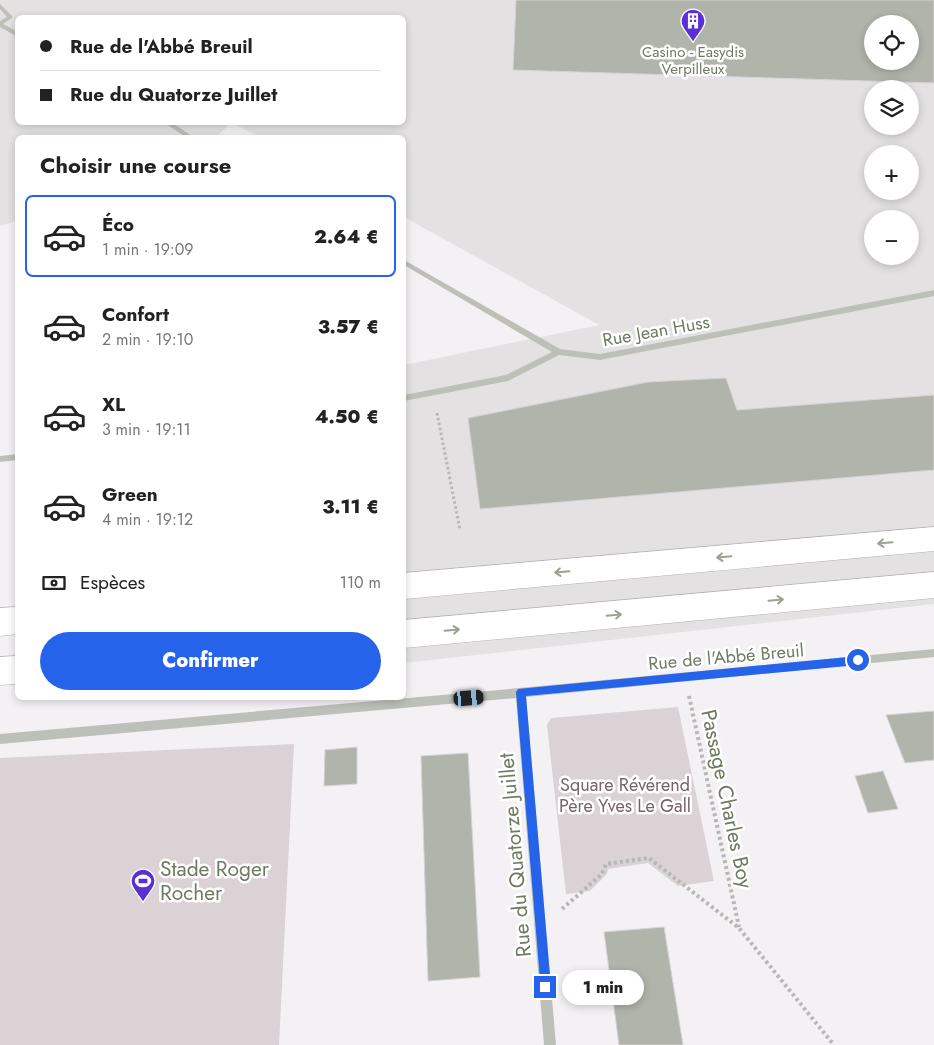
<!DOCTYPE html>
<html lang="fr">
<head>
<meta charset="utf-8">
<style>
  body { margin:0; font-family:Jost,sans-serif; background:#f2f2f2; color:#222; height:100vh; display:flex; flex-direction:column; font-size:19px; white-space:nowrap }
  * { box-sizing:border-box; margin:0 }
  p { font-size:16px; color:#767676 }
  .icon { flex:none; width:28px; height:28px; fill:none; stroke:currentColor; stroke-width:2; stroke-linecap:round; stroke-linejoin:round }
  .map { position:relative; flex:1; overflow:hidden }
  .panel { position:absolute; left:15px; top:135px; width:391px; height:565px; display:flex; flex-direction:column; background:#fff; border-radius:8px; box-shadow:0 2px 8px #0003 }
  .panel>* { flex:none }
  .banner { position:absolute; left:15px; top:15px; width:391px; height:110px; border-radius:8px; box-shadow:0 2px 8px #0003; display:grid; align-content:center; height:110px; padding:0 25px; background:#fff }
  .tools { position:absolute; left:864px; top:15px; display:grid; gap:10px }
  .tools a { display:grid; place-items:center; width:55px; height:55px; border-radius:50%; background:#fff; box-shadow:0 2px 8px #0003; font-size:25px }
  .end { position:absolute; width:22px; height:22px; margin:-11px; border:6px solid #2563eb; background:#fff; box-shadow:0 0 0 2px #fff }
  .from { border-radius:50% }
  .bubble { position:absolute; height:35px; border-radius:18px; background:#fff; box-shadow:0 2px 8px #0003; font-size:16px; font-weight:800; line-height:35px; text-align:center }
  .car { position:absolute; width:15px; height:30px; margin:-15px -8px; border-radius:6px; box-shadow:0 0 4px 1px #0007; background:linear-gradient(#222 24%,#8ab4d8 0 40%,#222 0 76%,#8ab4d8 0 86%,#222 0) }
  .banner b { display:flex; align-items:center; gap:18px; height:48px; font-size:19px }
  .banner b+b { border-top:1px solid #e0e0e0 }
  .banner i { width:12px; height:12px; background:#222 }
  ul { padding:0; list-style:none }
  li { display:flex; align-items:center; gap:15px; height:82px; margin:0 10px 8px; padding:0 15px; border:2px solid transparent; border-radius:8px }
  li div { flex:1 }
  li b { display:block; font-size:19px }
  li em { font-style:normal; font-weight:800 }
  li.on { border-color:#2563eb }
  li>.icon { width:45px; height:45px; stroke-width:1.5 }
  h2 { padding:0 25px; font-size:22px; line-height:60px }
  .pay { display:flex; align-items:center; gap:12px; height:55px; padding:0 25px; font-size:19px }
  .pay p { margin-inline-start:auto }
  .cta { display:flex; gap:10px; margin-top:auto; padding:10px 25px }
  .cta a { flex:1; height:58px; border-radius:30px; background:#2563eb; color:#fff; font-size:20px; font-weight:800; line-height:58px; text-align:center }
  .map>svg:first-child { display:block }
</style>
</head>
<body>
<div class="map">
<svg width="934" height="1045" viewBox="0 0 934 1045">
  <rect width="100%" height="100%" fill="#f4f1f4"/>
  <!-- built -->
  <path fill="#e3e1e2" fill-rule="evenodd" d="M0 0H934V604L404 663V365L599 325 404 217V138L260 137 232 123 404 122V18H18V122L231 123 216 137 18 138 17 221 0 226ZM872 24H910V61H872ZM872 89H910V126H872ZM872 154H910V191H872ZM872 219H910V256H872Z"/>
  <!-- green -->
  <g fill="#dbd2d5">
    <polygon points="678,707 714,881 678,886 648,863 608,869 607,874 590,891 566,894 547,725 551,718"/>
    <polygon points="294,744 279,1045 0,1045 0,758"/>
  </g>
  <!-- building -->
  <g fill="#b0b4aa" stroke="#d5d3d5" fill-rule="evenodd">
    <path d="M516 0H934V83L513 70ZM872 24H910V61H872Z"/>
    <polygon points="726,378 737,410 934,395 934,470 480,509 468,418 648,382"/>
    <polygon points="934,711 934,760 905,763 886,715"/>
    <polygon points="357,747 357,784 324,786 325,750"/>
    <polygon points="468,753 480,977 428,981 421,756"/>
    <polygon points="883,771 898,809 868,813 855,776"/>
    <polygon points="664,927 683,1045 619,1045 604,932"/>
  </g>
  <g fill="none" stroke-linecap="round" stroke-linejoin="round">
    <defs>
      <g id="highway">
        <polygon points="934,527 934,551 404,599 404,573"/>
        <polygon points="934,572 934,598 404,648 404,620"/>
        <polygon points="18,607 18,634 0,636 0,608"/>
        <polygon points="18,656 18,684 0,685 0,657"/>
      </g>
    </defs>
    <!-- highway casing -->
    <use href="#highway" stroke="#b0b4ad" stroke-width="1"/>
    <!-- path-far1 -->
    <polyline stroke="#b6b9b3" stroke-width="3" stroke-dasharray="2.5 2.5" stroke-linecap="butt" points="437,413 460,530"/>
    <!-- path -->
    <g stroke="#b6b9b3" stroke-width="4" stroke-dasharray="3 3" stroke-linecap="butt">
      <polyline points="689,696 739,927"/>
      <polyline points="562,909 602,874 606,864 649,858 739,928 834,1045"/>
    </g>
    <!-- minor -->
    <g fill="#bcc0b9" fill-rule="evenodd">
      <polygon points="0,4 13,17 3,24 18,32 18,37 0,27 0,21 7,17 0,9"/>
      <polygon points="163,122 171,122 195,138 187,138"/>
      <polygon points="404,260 560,349 600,354 934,290 934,296 600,360 559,355 508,381 404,401 404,395 506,375 552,352 404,265"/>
      <polygon points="18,454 18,460 0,462 0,456"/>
      <polygon points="934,649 934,657 526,697 556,1045 544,1045 516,698 0,744 0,734 488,691"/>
    </g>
    <!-- highway -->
    <use href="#highway" fill="#fff" fill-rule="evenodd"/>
  </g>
  <!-- one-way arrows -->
  <defs><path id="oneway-shaft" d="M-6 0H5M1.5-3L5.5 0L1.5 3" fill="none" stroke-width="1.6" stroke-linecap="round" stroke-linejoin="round" transform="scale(1.25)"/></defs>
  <g stroke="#9aa291">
    <use href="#oneway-shaft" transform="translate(885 543) rotate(175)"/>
    <use href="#oneway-shaft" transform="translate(724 557) rotate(175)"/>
    <use href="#oneway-shaft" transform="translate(562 572) rotate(175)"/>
    <use href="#oneway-shaft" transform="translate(776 600) rotate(-5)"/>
    <use href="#oneway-shaft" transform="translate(614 615) rotate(-5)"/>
    <use href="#oneway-shaft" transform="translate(452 630) rotate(-5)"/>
  </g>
  <!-- route -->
  <polygon fill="#2563eb" points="858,656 862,660 858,665 526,696 551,987 549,991 545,992 541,991 516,692 518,689"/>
  <!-- icons -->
  <defs>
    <symbol id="building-pin" viewBox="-11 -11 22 30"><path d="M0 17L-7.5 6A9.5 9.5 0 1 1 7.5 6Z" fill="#5a30d4" stroke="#fff"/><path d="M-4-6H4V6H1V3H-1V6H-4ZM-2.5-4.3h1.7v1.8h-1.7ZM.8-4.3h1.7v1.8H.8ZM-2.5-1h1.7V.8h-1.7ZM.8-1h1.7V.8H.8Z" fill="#fff"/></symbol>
    <symbol id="stadium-pin" viewBox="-11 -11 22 30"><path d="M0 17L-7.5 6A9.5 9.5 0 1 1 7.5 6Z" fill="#5a30d4" stroke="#fff"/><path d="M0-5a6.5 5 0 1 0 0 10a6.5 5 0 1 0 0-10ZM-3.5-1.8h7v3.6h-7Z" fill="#fff"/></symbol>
  </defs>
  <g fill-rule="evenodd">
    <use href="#building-pin" x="679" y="7" width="28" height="38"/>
    <use href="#stadium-pin" x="129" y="867" width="28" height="38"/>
  </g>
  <g text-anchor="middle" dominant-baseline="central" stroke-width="5" stroke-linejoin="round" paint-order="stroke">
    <!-- far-poi labels -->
    <g font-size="15" fill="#6e7a62" stroke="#fff">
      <text x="693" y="52">Casino - Easydis<tspan x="693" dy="17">Verpilleux</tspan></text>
    </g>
    <!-- street labels -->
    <g font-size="18" fill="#6e7a62" stroke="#fff">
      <text transform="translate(656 331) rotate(-10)">Rue Jean Huss</text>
      <text transform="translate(726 657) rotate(-5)">Rue de l'Abbé Breuil</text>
    </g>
    <!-- park labels -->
    <g font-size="18" fill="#776467" stroke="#fff">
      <text x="625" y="785">Square Révérend<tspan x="625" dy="21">Père Yves Le Gall</tspan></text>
    </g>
    <!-- near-street labels -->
    <g font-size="21" fill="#6e7a62" stroke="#fff">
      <text transform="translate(727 799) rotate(78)">Passage Charles Boy</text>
      <text transform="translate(515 855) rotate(-95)">Rue du Quatorze Juillet</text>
    </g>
    <!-- near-poi labels -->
    <g font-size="21" fill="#6e7a62" stroke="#fff" text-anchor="start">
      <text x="160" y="869">Stade Roger<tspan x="160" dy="24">Rocher</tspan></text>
    </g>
  </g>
</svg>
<div class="tools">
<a><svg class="icon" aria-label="locate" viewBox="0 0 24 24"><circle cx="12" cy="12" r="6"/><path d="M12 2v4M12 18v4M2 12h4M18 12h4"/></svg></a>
<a><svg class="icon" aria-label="layers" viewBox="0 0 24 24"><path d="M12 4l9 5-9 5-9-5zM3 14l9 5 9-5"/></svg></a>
<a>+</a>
<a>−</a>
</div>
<i class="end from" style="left:858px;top:660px"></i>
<i class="end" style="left:545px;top:987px"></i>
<div class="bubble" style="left:562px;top:970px;width:82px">1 min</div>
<i class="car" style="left:469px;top:698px;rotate:85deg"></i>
<div class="banner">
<b><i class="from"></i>Rue de l'Abbé Breuil</b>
<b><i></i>Rue du Quatorze Juillet</b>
</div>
<section class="panel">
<h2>Choisir une course</h2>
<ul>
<li class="on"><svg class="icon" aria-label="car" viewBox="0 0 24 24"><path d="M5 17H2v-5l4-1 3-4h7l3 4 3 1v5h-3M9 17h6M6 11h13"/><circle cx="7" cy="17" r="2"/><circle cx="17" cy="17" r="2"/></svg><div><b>Éco</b><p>1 min · 19:09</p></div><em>2.64 €</em></li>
<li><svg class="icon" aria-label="car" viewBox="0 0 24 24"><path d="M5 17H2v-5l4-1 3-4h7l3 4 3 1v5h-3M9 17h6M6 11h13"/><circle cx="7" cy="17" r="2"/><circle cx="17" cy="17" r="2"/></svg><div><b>Confort</b><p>2 min · 19:10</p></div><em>3.57 €</em></li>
<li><svg class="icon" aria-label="car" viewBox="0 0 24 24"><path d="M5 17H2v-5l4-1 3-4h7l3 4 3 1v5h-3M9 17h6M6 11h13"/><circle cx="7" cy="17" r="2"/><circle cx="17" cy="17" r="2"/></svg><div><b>XL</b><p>3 min · 19:11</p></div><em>4.50 €</em></li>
<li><svg class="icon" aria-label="car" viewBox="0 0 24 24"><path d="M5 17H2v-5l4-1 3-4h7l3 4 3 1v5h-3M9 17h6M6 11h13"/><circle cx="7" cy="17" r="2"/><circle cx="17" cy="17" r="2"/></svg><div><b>Green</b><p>4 min · 19:12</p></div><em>3.11 €</em></li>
</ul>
<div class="pay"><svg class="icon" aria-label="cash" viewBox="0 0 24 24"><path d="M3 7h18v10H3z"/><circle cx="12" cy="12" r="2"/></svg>Espèces<p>110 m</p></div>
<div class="cta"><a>Confirmer</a></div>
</section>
</div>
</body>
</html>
